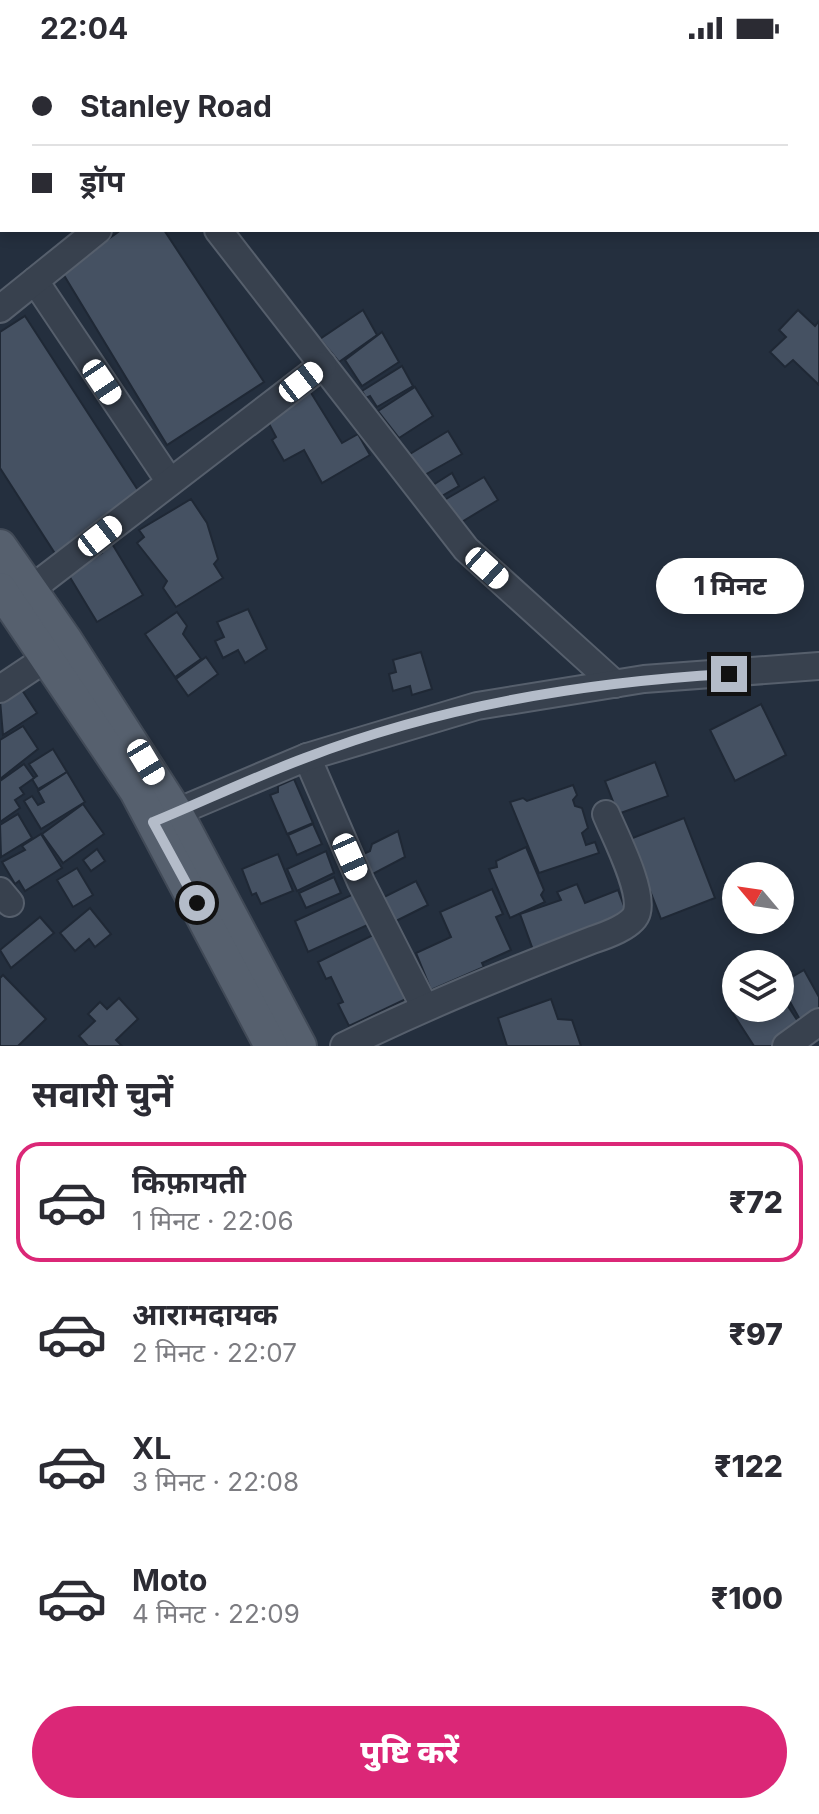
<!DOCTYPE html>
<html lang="hi">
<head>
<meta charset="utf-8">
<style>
  body { margin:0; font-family:Inter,"Noto Sans Devanagari",sans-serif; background:#f7f7f7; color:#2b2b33; height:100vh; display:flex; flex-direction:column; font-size:30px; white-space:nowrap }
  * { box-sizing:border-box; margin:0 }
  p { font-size:26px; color:#7c7c81 }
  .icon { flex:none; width:44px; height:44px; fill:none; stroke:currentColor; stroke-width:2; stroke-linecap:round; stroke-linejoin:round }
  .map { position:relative; height:990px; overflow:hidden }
  .side { display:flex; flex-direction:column; background:#fff; flex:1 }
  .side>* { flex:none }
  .guide { position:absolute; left:0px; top:0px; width:820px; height:176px; box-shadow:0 4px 12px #0003; display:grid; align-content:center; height:176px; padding:0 32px; background:#fff }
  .needle { width:52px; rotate:299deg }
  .fabs { position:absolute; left:722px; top:806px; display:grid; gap:16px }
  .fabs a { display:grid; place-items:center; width:72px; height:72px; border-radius:50%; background:#fff; box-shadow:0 4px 12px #0003; font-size:40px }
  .end { position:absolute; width:36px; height:36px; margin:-18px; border:10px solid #b4bcc9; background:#111; box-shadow:0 0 0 4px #111 }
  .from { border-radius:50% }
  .bubble { position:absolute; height:56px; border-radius:28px; background:#fff; box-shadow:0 4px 12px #0003; font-size:26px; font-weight:800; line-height:56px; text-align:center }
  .car { position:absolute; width:24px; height:48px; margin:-24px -12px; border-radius:10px; box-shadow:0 0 6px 2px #0007; background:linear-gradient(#fff 24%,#345 0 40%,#fff 0 76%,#345 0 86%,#fff 0) }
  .guide b { display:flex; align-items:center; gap:28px; height:76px; font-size:30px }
  .guide b+b { border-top:2px solid #e1e1e2 }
  .guide i { width:20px; height:20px; background:#2b2b33 }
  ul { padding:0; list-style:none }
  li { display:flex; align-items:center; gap:24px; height:120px; margin:0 16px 12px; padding:0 16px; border:4px solid transparent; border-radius:24px }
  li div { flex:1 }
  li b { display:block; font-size:30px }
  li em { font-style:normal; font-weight:800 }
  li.selected { border-color:#db2777 }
  li>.icon { width:72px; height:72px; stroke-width:1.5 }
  h2 { padding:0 32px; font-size:36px; line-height:96px }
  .primary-button { display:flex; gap:16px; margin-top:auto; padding:16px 32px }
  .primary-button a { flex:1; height:92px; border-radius:48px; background:#db2777; color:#fff; font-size:32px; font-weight:800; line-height:92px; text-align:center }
  .status { display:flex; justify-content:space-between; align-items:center; height:56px; padding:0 40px; background:#fff; direction:ltr }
  .status svg { height:22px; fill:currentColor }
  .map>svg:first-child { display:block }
</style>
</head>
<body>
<div class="status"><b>22:04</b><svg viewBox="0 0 49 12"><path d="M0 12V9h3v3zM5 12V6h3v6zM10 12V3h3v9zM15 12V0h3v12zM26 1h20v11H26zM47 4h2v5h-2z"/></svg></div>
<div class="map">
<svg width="819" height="990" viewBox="0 0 819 990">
  <rect width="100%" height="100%" fill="#242f3e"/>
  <!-- building -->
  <g fill="#455162" stroke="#1f2835" stroke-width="2">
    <polygon points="121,174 164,174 264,326 167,389 62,216"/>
    <polygon points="363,254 377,279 339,306 320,283"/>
    <polygon points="798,254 815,270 819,265 819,329 793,304 785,311 770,296 786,281 779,274"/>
    <polygon points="25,260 143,442 56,499 0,412 0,276"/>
    <polygon points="382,276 399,306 362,330 345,304"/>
    <polygon points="402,310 413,330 377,351 370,340 366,342 362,335"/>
    <polygon points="415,331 433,360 399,382 378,355"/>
    <polygon points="308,332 342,387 358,378 370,399 322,427 304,394 284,405 272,384 276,381 267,364"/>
    <polygon points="448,375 462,398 421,421 405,401"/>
    <polygon points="452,417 459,430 440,441 433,429"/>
    <polygon points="484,421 498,444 455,470 441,446"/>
    <polygon points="191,443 207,467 218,503 214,508 223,522 176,551 163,532 167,525 137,487 144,481 139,474"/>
    <polygon points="108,481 143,539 97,566 68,518 102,497 97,488"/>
    <polygon points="248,553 267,593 245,607 238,594 223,602 215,585 224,581 217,566"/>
    <polygon points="177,556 187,570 183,578 201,603 175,621 145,578"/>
    <polygon points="421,596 432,633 412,639 410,630 393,635 389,618 396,616 393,604"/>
    <polygon points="206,601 218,618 188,640 176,623"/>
    <polygon points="20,631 37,657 3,679 0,644"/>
    <polygon points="761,648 786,699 735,725 710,674"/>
    <polygon points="23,670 38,693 0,723 0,684"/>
    <polygon points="53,693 67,716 38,733 32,723 37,720 29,708"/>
    <polygon points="655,706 668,740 618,758 605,725"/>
    <polygon points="24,708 34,722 20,732 24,738 15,744 20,752 0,766 0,725"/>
    <polygon points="67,716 85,746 41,773 24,745 32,740 38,749 44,746 38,735"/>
    <polygon points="294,723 313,767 287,778 270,739 278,736 278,730"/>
    <polygon points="573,729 577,739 573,744 575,750 582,752 588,772 582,777 586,789 595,786 599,797 539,817 510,746 523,742 527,745"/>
    <polygon points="83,748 104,778 63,807 42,778"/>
    <polygon points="18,758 32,782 1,801 0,769"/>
    <polygon points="684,762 715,842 661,863 630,783"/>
    <polygon points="313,768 322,788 297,799 288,779"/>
    <polygon points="398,775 405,801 369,820 357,801 370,795 372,788"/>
    <polygon points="41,778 62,812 25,835 19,825 15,828 2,806 25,794 22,790"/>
    <polygon points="526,791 544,834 541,839 545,846 510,862 489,813 497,811 496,805"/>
    <polygon points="97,793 105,805 91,815 83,804"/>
    <polygon points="326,795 334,817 297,835 287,813"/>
    <polygon points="278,798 293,835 261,848 256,837 252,839 242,813"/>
    <polygon points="77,812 93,839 73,851 57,824"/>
    <polygon points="334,821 341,837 306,852 299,837"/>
    <polygon points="416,825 428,849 388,869 380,843"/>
    <polygon points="577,828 585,847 618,834 630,866 536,902 520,858 561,844 557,836"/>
    <polygon points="492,833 503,858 496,861 511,894 482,907 484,911 431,934 416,897 451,881 440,856"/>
    <polygon points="358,836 372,867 308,896 295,865"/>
    <polygon points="90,852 111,878 95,891 89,883 75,895 60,877"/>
    <polygon points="40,861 54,877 11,912 0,894"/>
    <polygon points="375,878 406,943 349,970 338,948 343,946 331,921 326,923 318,906"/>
    <polygon points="804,914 819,941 819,960 803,969 780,928"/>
    <polygon points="3,919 46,963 18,990 0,990 0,922"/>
    <polygon points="780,938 803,973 777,990 754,990 732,956 739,952 760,955 780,952"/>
    <polygon points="119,942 138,963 116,984 122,990 88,990 79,980 95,965 88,958 100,946 107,953"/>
    <polygon points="551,943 558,963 572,964 581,990 507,990 498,962"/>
  </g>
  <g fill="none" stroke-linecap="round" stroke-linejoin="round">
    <defs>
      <g id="minor">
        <polyline points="218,174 466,493 615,628"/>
        <polyline points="35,225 170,426"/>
        <polyline points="0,253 98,174"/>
        <polyline points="30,534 323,309"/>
        <polyline points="0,633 48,601"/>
        <polyline points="307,701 361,826 424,950"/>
        <polyline points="158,764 307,701 477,650 644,623 819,610"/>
        <polyline points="0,835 10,847"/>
        <path d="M344 990C425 950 507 917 592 884 604 880 634 870 637 856 643 833 615 780 606 758"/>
        <polyline points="786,990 819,966"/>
      </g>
      <g id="major">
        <polyline points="0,490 65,583 176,756 300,990"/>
        <polyline points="0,533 136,735 271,990"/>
      </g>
    </defs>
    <!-- minor casing -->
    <use href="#minor" stroke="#565f6c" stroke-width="30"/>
    <!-- major casing -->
    <use href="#major" stroke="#414a57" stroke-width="36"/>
    <!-- minor -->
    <use href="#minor" stroke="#38414e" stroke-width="26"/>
    <!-- major -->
    <use href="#major" stroke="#56606e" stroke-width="32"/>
  </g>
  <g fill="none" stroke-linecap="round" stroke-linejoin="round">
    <!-- route -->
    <path stroke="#b4bcc9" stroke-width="10" d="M197 847 153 766C204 745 254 721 305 702 440 650 585 626 729 618"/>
  </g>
</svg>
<div class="fabs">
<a><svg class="needle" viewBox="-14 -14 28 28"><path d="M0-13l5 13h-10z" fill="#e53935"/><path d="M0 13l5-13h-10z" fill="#7c7c81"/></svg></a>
<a><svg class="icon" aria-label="layers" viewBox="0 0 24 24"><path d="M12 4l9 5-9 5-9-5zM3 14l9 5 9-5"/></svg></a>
</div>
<i class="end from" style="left:197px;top:847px"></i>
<i class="end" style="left:729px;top:618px"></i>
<div class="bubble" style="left:656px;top:502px;width:148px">1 मिनट</div>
<i class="car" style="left:102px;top:326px;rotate:146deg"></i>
<i class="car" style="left:301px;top:326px;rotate:52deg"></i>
<i class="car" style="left:100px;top:480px;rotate:52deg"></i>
<i class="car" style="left:487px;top:512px;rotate:132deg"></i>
<i class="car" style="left:146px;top:706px;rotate:149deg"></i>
<i class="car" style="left:350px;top:801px;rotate:156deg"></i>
<div class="guide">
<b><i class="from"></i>Stanley Road</b>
<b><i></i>ड्रॉप</b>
</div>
</div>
<section class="side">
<h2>सवारी चुनें</h2>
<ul>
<li class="selected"><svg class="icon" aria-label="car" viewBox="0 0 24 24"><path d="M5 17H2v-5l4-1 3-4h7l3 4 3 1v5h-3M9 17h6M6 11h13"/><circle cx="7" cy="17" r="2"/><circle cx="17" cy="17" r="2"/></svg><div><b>किफ़ायती</b><p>1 मिनट · 22:06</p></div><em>₹72</em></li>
<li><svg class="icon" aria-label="car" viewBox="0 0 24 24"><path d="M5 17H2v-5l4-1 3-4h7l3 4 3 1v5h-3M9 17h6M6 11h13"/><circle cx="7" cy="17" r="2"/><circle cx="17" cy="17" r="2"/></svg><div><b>आरामदायक</b><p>2 मिनट · 22:07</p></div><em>₹97</em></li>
<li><svg class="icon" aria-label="car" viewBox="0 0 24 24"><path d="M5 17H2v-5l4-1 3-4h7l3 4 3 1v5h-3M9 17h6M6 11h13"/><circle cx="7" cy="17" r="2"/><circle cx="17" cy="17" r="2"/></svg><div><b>XL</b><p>3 मिनट · 22:08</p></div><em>₹122</em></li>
<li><svg class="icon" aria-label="car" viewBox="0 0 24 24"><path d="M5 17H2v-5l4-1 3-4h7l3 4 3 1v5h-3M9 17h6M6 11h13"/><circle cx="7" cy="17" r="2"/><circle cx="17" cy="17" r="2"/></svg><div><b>Moto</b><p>4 मिनट · 22:09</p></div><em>₹100</em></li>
</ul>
<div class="primary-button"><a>पुष्टि करें</a></div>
</section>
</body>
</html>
